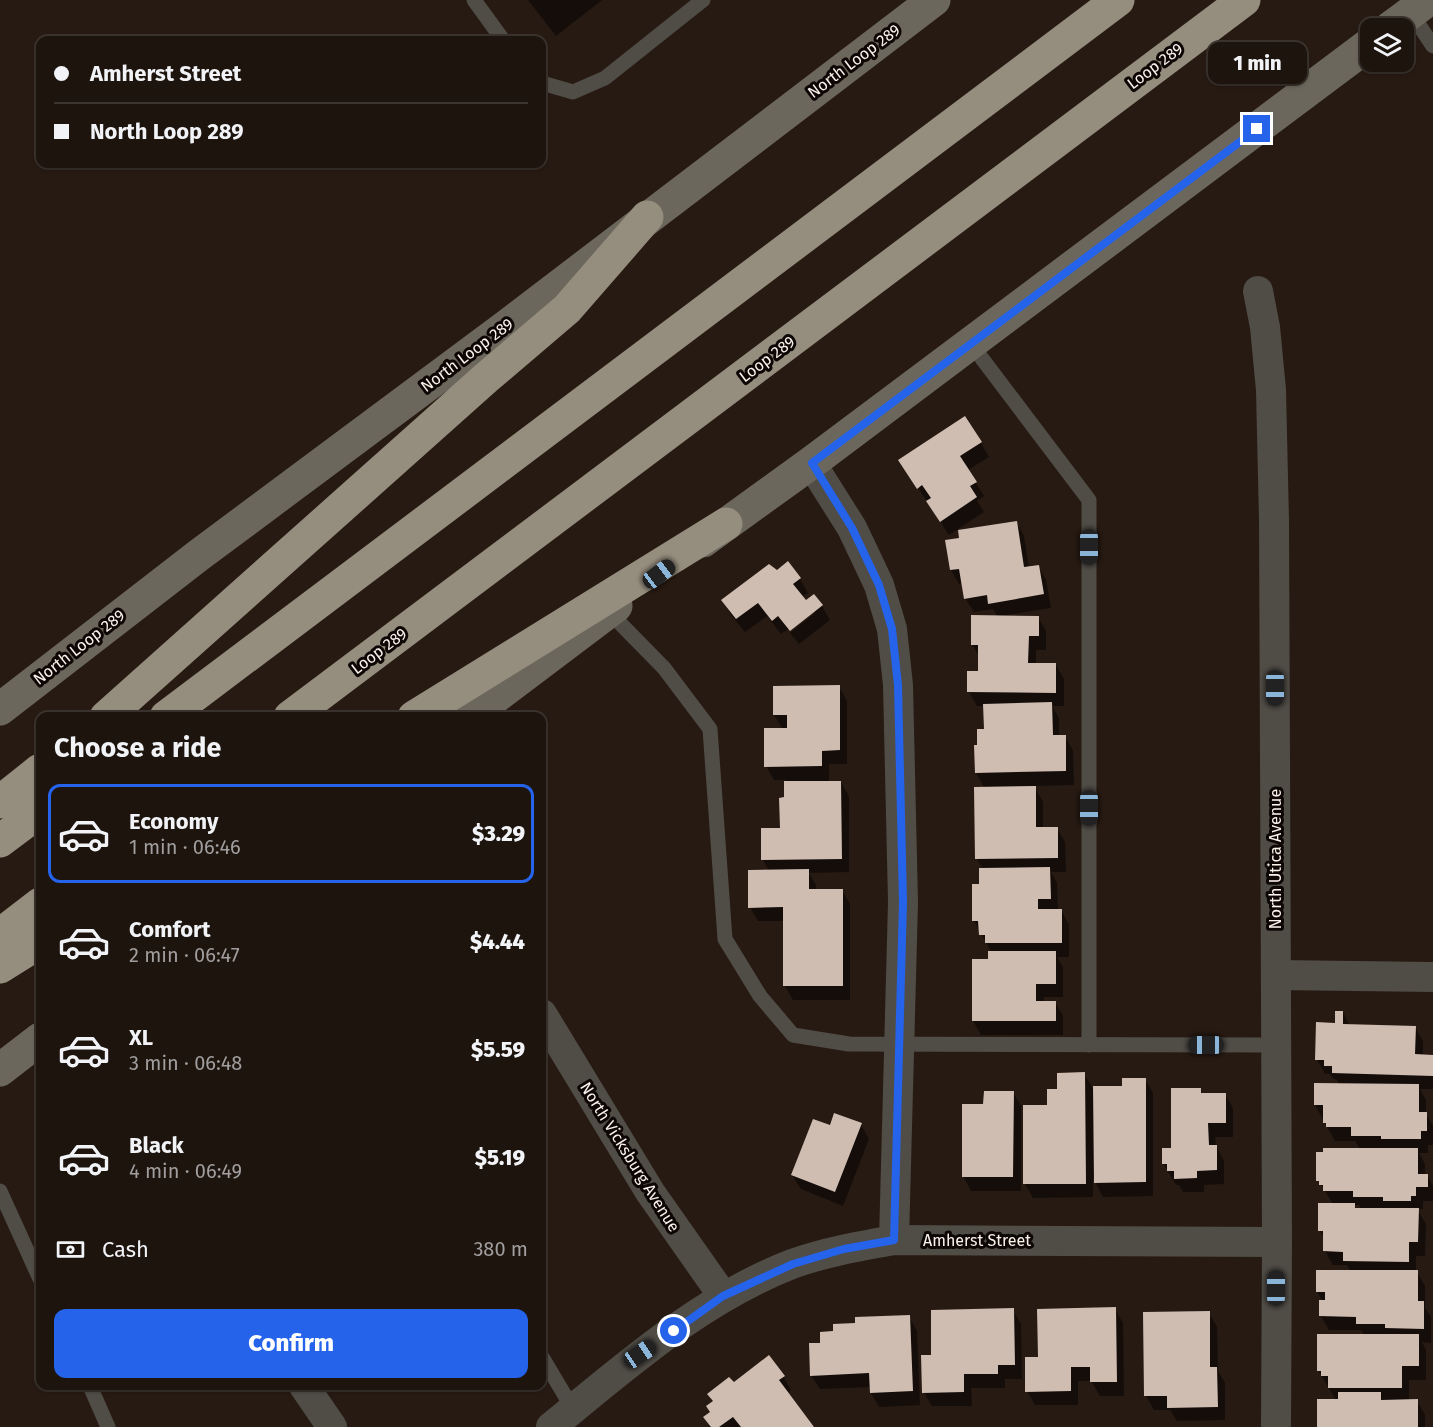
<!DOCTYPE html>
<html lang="en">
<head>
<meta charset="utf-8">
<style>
  body { margin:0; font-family:"Fira Sans",sans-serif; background:#2a211c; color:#f1f3f6; height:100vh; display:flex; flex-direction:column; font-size:22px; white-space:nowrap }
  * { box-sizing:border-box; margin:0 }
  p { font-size:20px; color:#a09e9e }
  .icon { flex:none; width:33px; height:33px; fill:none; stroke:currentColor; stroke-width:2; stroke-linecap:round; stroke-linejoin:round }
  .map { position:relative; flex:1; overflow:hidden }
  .details { position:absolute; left:36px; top:712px; width:510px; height:678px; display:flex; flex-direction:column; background:#1d140e; border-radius:12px; box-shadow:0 2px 4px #0004,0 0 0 2px #3b332e }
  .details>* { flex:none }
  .top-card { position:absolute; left:36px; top:36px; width:510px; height:132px; border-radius:12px; box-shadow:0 2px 4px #0004,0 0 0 2px #3b332e; display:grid; align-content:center; height:132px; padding:0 18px; background:#1d140e }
  .buttons { position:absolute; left:1360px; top:18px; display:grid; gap:12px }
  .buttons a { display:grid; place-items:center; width:54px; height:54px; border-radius:12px; background:#1d140e; box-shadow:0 2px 4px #0004,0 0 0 2px #3b332e; font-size:30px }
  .end { position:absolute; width:27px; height:27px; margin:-14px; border:8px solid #2563eb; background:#fff; box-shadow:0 0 0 3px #fff }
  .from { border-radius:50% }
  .bubble { position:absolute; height:42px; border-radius:12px; background:#1d140e; box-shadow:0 2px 4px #0004,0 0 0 2px #3b332e; font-size:20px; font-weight:800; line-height:42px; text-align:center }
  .car { position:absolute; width:18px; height:36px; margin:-18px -9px; border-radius:8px; box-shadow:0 0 4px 2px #0007; background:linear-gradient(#222 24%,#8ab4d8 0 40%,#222 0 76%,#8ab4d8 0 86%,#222 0) }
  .top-card b { display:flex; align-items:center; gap:21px; height:57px; font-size:22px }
  .top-card b+b { border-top:2px solid #3b332e }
  .top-card i { width:15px; height:15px; background:#f1f3f6 }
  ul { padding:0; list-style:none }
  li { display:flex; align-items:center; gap:18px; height:99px; margin:0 12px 9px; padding:0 6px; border:3px solid transparent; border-radius:12px }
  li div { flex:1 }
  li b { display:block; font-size:22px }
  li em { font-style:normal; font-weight:800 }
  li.current { border-color:#2563eb }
  li>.icon { width:54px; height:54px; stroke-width:1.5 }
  h2 { padding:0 18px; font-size:27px; line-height:72px }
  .pay { display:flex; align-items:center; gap:15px; height:66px; padding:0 18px; font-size:22px }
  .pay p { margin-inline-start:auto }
  .cta { display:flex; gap:12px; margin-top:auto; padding:12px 18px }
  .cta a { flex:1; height:69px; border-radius:12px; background:#2563eb; color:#fff; font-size:24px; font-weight:800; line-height:69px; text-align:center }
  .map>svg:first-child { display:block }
</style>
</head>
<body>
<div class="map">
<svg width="1433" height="1427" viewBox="0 0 1433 1427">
  <rect width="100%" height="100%" fill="#271a12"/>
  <!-- shadow -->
  <g fill="#0007" fill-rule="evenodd">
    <polygon points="528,0 602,0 556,36"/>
    <polygon points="981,443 989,457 968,470 984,496 977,501 984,512 949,535 909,474"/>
    <polygon points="1016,522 1024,536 1029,568 1038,566 1046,580 1051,608 1007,615 1007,617 1038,617 1046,631 1046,650 1036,650 1036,665 1056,665 1064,679 1064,706 1052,706 1059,718 1059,736 1065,736 1073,751 1074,785 1034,786 1043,802 1043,828 1057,828 1065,842 1066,872 1051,872 1057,883 1058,911 1061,910 1069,925 1069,957 1057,957 1063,967 1063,997 1044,997 1044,1002 1055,1002 1063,1016 1063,1035 981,1035 973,1021 992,953 974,921 983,869 977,859 985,789 976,773 976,746 979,746 985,730 984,706 977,706 969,692 980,673 980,658 972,644 998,617 993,609 974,612 965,598 963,583 959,584 951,570"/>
    <polygon points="777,571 800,579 808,593 802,597 806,602 822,606 830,620 799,644 790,633 815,613 815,610 781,634 767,616 745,632 731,615 723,601"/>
    <polygon points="839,687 847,701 847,764 829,764 829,782 841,782 849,796 849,872 809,873 816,885 816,890 842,890 850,904 850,1000 793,1000 785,986 784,921 758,921 750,907 769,871 763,860 781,830 785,799 785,780 774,780 766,766 783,729 774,715"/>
    <path d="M1343 1012 1350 1026 1415 1027 1423 1041V1056H1433V1089H1420L1426 1100V1114L1433 1126V1145H1428V1153H1419L1425 1164V1175H1427L1433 1186V1201H1423V1209H1417L1426 1224 1425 1256H1416V1272H1417L1425 1286V1308L1431 1317V1343L1422 1342 1426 1350V1380H1409V1401H1417L1425 1415V1427H1318L1336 1400 1318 1370 1364 1335 1361 1330H1329L1321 1316 1323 1302 1317 1292 1351 1272 1347 1265H1333L1325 1251V1240L1320 1231 1333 1204 1318 1180 1360 1149 1355 1141H1335L1315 1105V1085H1340L1337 1080 1334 1079 1330 1074H1325L1317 1060ZM1354 1205H1359L1362 1210H1357Z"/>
    <polygon points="1084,1074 1095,1092 1123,1087 1145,1079 1153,1093 1153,1196 1103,1197 1093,1178 1093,1197 1033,1198 1025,1184 1049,1106 1058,1090"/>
    <polygon points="1200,1089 1203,1094 1225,1094 1233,1108 1233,1137 1215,1137 1216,1146 1224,1161 1224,1184 1204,1185 1204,1192 1183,1192 1179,1185 1176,1185 1163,1163 1172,1150"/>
    <polygon points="1013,1092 1021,1106 1021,1191 971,1191 963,1176 985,1106"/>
    <polygon points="861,1125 869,1139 843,1206 801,1189 792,1175 830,1127"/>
    <polygon points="1115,1309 1123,1323 1124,1396 1100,1396 1091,1381 1078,1381 1078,1405 1035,1405 1027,1391 1040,1358"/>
    <polygon points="1013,1310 1021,1324 1022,1379 1005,1379 1005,1388 971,1388 972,1406 932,1406 924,1392 933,1357"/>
    <polygon points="1209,1313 1217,1327 1218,1371 1225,1383 1225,1420 1177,1421 1170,1410 1154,1410 1146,1396"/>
    <polygon points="909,1317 917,1331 920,1405 879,1407 871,1393 871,1387 820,1389 811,1375 822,1344 834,1333 856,1324"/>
    <polygon points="783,1376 791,1390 787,1394 812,1427 711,1427 705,1417 712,1413 714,1402 709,1394 733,1384"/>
  </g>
  <!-- building -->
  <g fill="#cfbdb2">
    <polygon points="965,416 982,442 960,456 977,482 970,486 977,497 940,522 926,501 931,498 922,485 917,489 898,460"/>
    <polygon points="1017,521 1024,567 1039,565 1044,594 988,604 987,595 964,599 959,569 950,570 945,540 959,538 958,530"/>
    <polygon points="788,561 801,578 793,584 806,600 814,594 823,605 790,631 778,616 772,621 758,603 736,619 721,600 769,564 777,570"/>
    <polygon points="971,615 1039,616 1039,636 1029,636 1028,663 1056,663 1056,693 967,692 967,671 978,671 978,645 971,645"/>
    <polygon points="840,685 840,750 822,751 822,766 764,767 764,728 787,728 787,715 773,715 773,686"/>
    <polygon points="1052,702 1053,735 1066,735 1066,771 975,773 974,745 977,745 977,729 984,729 983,704"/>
    <polygon points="784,781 841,781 842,859 761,860 761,828 780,828 779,798 784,797"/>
    <polygon points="1036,786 1036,827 1058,827 1058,858 975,859 974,787"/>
    <polygon points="1050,867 1051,899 1038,899 1038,909 1062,909 1062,943 985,943 985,935 979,935 978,921 972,921 972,884 979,884 979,868"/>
    <polygon points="809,869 809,889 843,889 843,986 783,986 783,907 748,908 748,870"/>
    <polygon points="988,951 1056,951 1056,984 1036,984 1036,1001 1056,1001 1056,1021 972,1021 972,959 988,959"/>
    <polygon points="1335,1011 1343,1011 1343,1024 1416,1026 1415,1054 1433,1055 1433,1076 1332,1073 1332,1066 1324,1066 1324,1060 1315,1060 1316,1022 1335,1023"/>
    <polygon points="1085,1072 1086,1184 1023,1184 1023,1105 1047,1105 1047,1089 1057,1089 1057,1073"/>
    <polygon points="1122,1078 1146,1078 1146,1182 1094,1183 1093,1086 1122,1086"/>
    <polygon points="1314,1083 1419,1084 1419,1112 1427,1112 1427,1131 1421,1131 1421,1139 1381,1139 1381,1136 1351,1136 1351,1127 1326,1127 1326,1123 1323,1123 1323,1105 1314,1105"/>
    <polygon points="1171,1088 1201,1088 1201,1093 1226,1093 1226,1123 1208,1123 1209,1145 1217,1145 1217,1170 1197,1171 1197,1178 1174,1179 1174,1171 1167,1171 1167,1164 1162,1164 1162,1148 1171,1148"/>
    <polygon points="984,1091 1014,1091 1013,1177 962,1177 962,1104 983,1104"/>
    <polygon points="834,1113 862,1123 835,1192 791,1175 813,1119 830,1125"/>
    <polygon points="1323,1148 1418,1148 1418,1174 1428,1174 1428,1187 1416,1187 1416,1196 1411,1196 1411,1201 1383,1201 1383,1197 1353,1197 1353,1191 1323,1191 1323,1185 1319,1185 1319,1181 1316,1181 1316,1152 1323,1152"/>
    <polygon points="1318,1203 1355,1203 1355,1208 1419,1208 1418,1242 1409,1242 1409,1262 1343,1261 1343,1252 1323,1251 1323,1231 1318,1231"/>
    <polygon points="1316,1270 1418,1270 1418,1301 1424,1301 1424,1329 1385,1328 1385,1324 1356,1324 1356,1317 1319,1316 1319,1300 1325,1300 1325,1292 1316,1292"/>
    <polygon points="1116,1307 1117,1382 1090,1382 1090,1367 1071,1367 1071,1391 1025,1392 1025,1357 1038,1357 1037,1309"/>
    <polygon points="1014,1308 1015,1365 998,1365 998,1374 964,1374 964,1392 922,1393 921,1355 931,1355 931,1310"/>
    <polygon points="1210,1311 1210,1367 1217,1367 1218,1407 1167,1408 1167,1396 1144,1396 1143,1312"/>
    <polygon points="910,1315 913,1391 870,1393 869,1373 810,1376 809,1343 820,1343 820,1332 833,1331 833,1324 855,1323 855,1317"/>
    <polygon points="1317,1334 1419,1334 1419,1366 1402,1366 1402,1388 1328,1388 1328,1376 1321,1376 1321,1371 1317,1371"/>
    <polygon points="769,1355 785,1376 779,1380 814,1427 741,1427 733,1417 719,1427 711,1427 703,1417 710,1412 706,1406 713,1401 707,1394 729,1377 734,1382"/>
    <polygon points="1338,1392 1381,1392 1381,1400 1418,1399 1418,1427 1317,1427 1317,1399 1338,1399"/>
  </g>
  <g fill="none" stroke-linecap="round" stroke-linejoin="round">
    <!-- lane -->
    <g stroke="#504c46" stroke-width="15">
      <polyline points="474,0 503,40"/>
      <polyline points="1411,13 1433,46"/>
      <polyline points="542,83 573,92 605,78 703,0"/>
      <polyline points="971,344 1089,500 1089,1045"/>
      <polyline points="609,612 664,668 710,729 725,939 760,996 793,1035 849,1044 1276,1045"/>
      <polyline points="0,1191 40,1279"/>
      <polyline points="542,1357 573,1409"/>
      <polyline points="90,1386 108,1427"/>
    </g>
    <!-- street -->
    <g stroke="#504c46" stroke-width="30">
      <polyline points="1258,291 1265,327 1271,390 1274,520 1277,1242 1276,1427"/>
      <polyline points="811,463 852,528 879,585 892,629 898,685 903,902 894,1240"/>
      <polyline points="1276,975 1433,977"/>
      <polyline points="542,1014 650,1192 723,1296"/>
      <polyline points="304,1386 332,1427"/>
      <path d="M551 1427C626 1366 701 1299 792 1264 825 1252 860 1246 894 1240L1277 1242"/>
    </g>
    <!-- secondary -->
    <g stroke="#6c675c" stroke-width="33">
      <polyline points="1390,28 1428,0"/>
      <polyline points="703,541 811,463 1371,43"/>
      <polyline points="0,709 199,555 504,328 934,0"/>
      <polyline points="469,717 616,606"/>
      <polyline points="0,1070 40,1039"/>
    </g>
    <!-- highway -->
    <g stroke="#958d7d" stroke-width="33">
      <polyline points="106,717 486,378 567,309 647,217"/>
      <polyline points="166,717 1118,0"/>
      <polyline points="290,717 1244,0"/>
      <polyline points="414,717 726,524"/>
      <polyline points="0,802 40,770"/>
      <polyline points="0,841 40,811"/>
      <polyline points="0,935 40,904"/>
      <polyline points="0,967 40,942"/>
    </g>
  </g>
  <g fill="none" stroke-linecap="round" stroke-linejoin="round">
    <!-- route -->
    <polyline stroke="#2563eb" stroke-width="8" points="674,1331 723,1296 793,1264 844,1249 894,1240 903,902 898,685 892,629 879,585 852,528 812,463 1257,129"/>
  </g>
  <g text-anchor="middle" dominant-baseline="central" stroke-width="6" stroke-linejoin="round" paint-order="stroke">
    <!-- street labels -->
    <g font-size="16" fill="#fbf2ec" stroke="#0c0704">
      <text transform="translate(854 61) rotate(-37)">North Loop 289</text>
      <text transform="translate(1155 66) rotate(-37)">Loop 289</text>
      <text transform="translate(467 355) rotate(-37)">North Loop 289</text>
      <text transform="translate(767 359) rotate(-37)">Loop 289</text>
      <text transform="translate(79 647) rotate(-38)">North Loop 289</text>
      <text transform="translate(379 651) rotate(-37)">Loop 289</text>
      <text transform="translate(1275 859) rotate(-90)">North Utica Avenue</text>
      <text transform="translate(630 1157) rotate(58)">North Vicksburg Avenue</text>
      <text x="977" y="1240">Amherst Street</text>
    </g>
  </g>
</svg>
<div class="buttons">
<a><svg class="icon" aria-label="layers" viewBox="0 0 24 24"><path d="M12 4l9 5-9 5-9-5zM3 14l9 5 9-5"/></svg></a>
</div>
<i class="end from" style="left:674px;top:1331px"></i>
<i class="end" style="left:1257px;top:129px"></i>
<div class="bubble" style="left:1208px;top:42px;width:99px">1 min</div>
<i class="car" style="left:1089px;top:547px;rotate:180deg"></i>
<i class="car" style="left:659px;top:574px;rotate:53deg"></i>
<i class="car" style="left:1275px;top:688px;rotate:180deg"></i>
<i class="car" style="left:1089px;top:808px;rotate:180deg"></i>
<i class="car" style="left:1206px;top:1045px;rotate:270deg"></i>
<i class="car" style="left:1276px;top:1288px;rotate:0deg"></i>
<i class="car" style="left:640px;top:1354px;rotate:56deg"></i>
<div class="top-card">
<b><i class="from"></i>Amherst Street</b>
<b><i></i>North Loop 289</b>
</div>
<section class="details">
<h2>Choose a ride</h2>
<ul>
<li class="current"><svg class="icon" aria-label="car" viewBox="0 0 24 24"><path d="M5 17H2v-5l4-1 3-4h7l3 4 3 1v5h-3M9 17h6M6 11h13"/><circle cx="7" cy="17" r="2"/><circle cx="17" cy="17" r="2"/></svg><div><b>Economy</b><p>1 min · 06:46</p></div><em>$3.29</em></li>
<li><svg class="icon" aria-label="car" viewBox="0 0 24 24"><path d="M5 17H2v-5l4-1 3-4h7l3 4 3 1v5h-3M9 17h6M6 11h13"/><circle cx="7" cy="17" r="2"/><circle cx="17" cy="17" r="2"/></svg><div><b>Comfort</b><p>2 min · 06:47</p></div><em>$4.44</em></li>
<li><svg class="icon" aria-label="car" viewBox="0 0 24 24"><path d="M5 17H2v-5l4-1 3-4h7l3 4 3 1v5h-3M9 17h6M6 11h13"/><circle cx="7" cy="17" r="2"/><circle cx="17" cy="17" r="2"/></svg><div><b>XL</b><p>3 min · 06:48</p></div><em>$5.59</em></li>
<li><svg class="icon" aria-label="car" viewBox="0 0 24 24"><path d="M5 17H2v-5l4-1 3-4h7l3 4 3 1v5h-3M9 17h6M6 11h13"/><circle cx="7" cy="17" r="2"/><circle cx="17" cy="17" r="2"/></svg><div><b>Black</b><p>4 min · 06:49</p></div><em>$5.19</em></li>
</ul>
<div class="pay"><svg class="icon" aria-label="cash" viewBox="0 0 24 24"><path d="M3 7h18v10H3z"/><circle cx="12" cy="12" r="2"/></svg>Cash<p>380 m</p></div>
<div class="cta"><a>Confirm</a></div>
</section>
</div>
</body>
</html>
